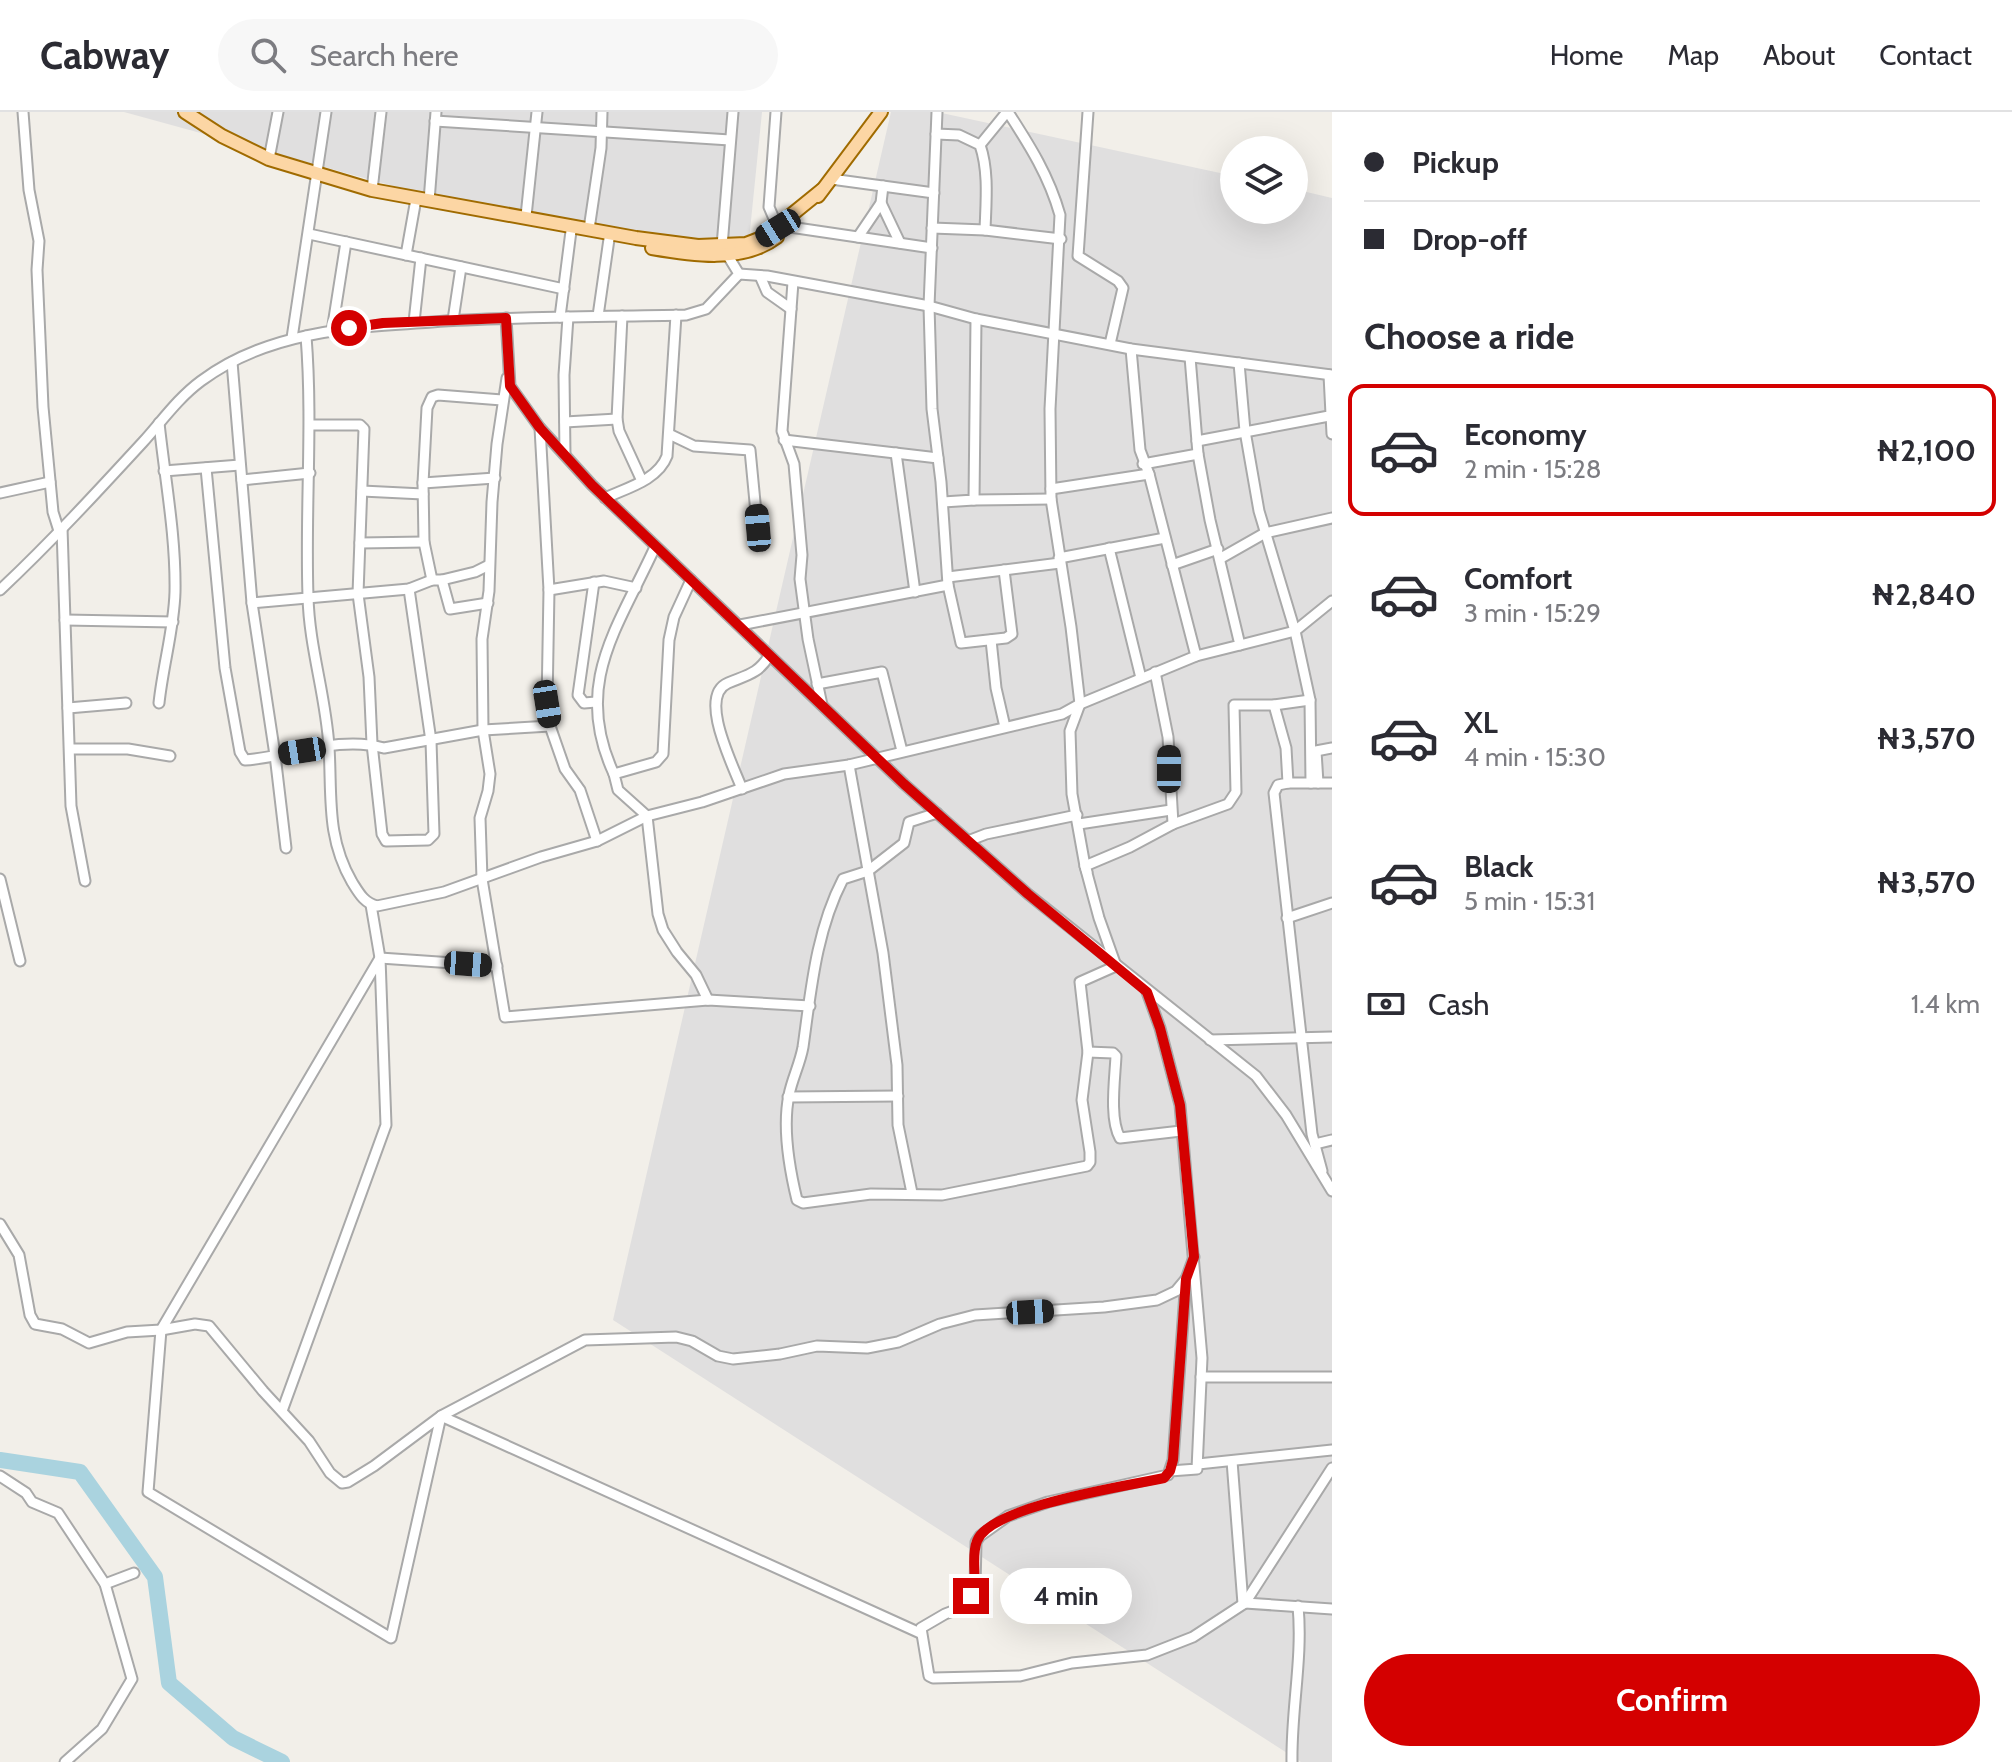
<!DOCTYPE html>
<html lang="en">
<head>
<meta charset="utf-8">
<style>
  body { margin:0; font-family:Cabin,sans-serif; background:#f7f7f7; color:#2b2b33; height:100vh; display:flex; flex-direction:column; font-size:30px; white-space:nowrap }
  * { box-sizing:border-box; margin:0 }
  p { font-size:26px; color:#7c7c81 }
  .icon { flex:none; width:44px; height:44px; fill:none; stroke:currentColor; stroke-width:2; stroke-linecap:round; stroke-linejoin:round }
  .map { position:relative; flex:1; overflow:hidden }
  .sheet { display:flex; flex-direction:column; background:#fff; width:680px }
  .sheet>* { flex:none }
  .hud { display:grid; align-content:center; height:176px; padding:0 32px; background:#fff }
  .fabs { position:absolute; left:1220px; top:24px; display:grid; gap:16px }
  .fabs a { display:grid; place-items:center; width:88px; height:88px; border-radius:50%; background:#fff; box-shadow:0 8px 32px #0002; font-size:40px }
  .end { position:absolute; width:36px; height:36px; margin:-18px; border:10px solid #d40000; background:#fff; box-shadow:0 0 0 4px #fff }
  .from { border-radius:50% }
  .bubble { position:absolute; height:56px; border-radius:28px; background:#fff; box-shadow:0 8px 32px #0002; font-size:26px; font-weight:700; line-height:56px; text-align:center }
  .car { position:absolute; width:24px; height:48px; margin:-24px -12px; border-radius:10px; box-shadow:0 0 6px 2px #0007; background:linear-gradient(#222 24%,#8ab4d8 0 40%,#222 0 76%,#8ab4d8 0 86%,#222 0) }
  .hud b { display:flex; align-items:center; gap:28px; height:76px; font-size:30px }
  .hud b+b { border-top:2px solid #e1e1e2 }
  .hud i { width:20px; height:20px; background:#2b2b33 }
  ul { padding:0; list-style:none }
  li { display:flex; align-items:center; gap:24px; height:132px; margin:0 16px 12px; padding:0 16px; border:4px solid transparent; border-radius:16px }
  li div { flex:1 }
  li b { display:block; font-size:30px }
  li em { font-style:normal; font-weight:700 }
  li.current { border-color:#d40000 }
  li>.icon { width:72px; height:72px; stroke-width:1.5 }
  h2 { padding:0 32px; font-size:36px; line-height:96px }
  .pay { display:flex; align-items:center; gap:20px; height:88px; padding:0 32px; font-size:30px }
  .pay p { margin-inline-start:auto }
  .cta { display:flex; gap:16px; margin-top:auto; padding:16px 32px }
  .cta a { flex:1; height:92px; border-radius:48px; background:#d40000; color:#fff; font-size:32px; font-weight:700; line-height:92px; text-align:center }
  header { display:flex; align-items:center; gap:48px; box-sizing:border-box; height:112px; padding:0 40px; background:#fff; border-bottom:2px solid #e1e1e2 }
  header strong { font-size:38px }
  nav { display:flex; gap:44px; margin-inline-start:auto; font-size:28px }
  .search { width:560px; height:72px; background:#f7f7f7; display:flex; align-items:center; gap:20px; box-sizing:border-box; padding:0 28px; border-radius:44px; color:#7c7c81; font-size:30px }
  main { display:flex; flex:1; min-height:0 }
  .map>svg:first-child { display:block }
</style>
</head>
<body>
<header>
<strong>Cabway</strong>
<div class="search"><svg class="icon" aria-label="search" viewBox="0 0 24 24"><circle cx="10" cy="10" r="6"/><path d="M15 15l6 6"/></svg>Search here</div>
<nav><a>Home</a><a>Map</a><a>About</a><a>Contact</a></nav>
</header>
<main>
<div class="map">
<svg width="1332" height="1650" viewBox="0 0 1332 1650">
  <rect width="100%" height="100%" fill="#f2efe9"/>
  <!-- residential -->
  <g fill="#e0dfdf">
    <polygon points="124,0 762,0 748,138 521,109"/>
    <polygon points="891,0 937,0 1234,64 1234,98 1294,98 1294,77 1332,86 1332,1650 1301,1650 613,1208"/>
  </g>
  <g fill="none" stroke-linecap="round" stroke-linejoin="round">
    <!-- river -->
    <polyline stroke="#aad3df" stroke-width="16" points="0,1348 80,1360 155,1465 169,1571 233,1626 282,1650"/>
    <defs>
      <g id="minor">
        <polyline points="23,0 29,78 39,129 37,158 43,295 53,400 59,419"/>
        <polyline points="776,0 769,95 778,116"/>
        <polyline points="937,0 929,194 932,297 941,370 948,473 961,531 1006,526 1012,522 1004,458"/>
        <path d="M1008 0C1030 34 1049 64 1060 103L1050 297 1051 387 1071 515 1080 592 1070 619 1072 682 1085 754 1099 806 1115 851"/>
        <polyline points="1088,0 1078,144 1118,169 1123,176 1110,232"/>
        <polyline points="435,9 730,28"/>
        <path d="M936 22 959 23 980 33C989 59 986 90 985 118"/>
        <polyline points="980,33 1007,0"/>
        <polyline points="269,47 278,0"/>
        <polyline points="831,67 934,81"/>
        <polyline points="372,78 381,0"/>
        <polyline points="429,89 436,0"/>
        <polyline points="881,91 900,131"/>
        <polyline points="526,104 537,0"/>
        <polyline points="790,115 932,136"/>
        <polyline points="932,116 985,118 1061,127"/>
        <polyline points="589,117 601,36 602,0"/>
        <polyline points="309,122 564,177"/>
        <polyline points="858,125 881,91 883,74"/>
        <polyline points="406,143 416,87"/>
        <polyline points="739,162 767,164 929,194 976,207 1131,237 1332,263"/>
        <polyline points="760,164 767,180 791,197"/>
        <polyline points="793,170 782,319 794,352 802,443 800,467 808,527 822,593"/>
        <polyline points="598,204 609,127"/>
        <polyline points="622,204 617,307 619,319 642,369"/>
        <polyline points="560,205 571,119"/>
        <polyline points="506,206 510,274 540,316 592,373 904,672 1028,782 1256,964 1286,1003 1332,1079"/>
        <polyline points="453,208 461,155"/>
        <polyline points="414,210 421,146"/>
        <polyline points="332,219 346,130"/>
        <path d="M306 224C313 311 305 397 308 484 309 535 326 584 329 635 332 684 326 725 352 770 359 781 364 791 377 794L444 780 541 745 597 729 647 704 702 690 784 662 849 653 1062 602 1080 592 1196 544 1149 362 1140 338 1131 237"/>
        <polyline points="292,226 326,0"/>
        <polyline points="1190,245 1198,342 1210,408 1240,533 1196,544"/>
        <polyline points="232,250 252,491 275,643 286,736"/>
        <polyline points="1239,251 1245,319 1259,399 1295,519 1310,588 1311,671"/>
        <polyline points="1329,263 1332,322"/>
        <polyline points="507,266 497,332 492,390 489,479 482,527 483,618 490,662 488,679 480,706 482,767 505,905 708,888 810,894"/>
        <polyline points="565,310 617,307"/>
        <polyline points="310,313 360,313 364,317 358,482 369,565 372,632 382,722 386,729 428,728 434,722 431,629 409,477"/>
        <polyline points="540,316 549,478 547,592 550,614 565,657 580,678 597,729"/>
        <polyline points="669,322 694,334 750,338 759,432"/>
        <polyline points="784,328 938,346"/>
        <polyline points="1197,329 1329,304"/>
        <polyline points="896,341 915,480"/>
        <polyline points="565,343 564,263 568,205"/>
        <polyline points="1143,352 1198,342"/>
        <path d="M206 356 225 556 240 640 245 648C290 645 339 623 384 636L483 618 550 614"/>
        <polyline points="164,359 240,353"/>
        <polyline points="242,368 310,361"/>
        <polyline points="423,371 427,296 432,285 438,283 502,288"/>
        <polyline points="1051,377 1149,362"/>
        <polyline points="362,379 423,382"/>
        <polyline points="0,381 50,370"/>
        <path d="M605 386C627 376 658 368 667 344L676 203"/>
        <polyline points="974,388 1051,387"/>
        <polyline points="943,390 974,388 976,207"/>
        <polyline points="62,416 71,694 85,769"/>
        <polyline points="360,431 424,430"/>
        <polyline points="1109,436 1141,566"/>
        <polyline points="1059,446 1165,426"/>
        <polyline points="1221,446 1265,421 1332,406"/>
        <polyline points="1172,453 1218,437"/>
        <polyline points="948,465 1060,451"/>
        <polyline points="432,468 424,430 423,371 495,366"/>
        <polyline points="442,468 475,460 489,453"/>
        <polyline points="691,468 674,505 669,528 663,642 656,650 614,662 618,678 647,704 658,802 663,818 677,840 696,863 708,888"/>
        <polyline points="594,470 578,583 584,591 596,590"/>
        <path d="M0 478C50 431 97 380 143 330 162 309 178 286 201 269 268 219 353 215 432 210 517 204 601 205 686 203L706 197 739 162 722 134 733 0"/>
        <polyline points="549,478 604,469 636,476"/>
        <polyline points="252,491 409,477 432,468 442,468 450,497 488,491"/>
        <polyline points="65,508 173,510"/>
        <polyline points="740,513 948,473"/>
        <polyline points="991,528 996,576 1005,615"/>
        <polyline points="1240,533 1295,519 1332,489"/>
        <polyline points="817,572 882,560 902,639"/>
        <path d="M159 591C163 553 174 517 175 480 176 424 165 367 159 311"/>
        <polyline points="1274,593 1286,636 1288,671 1278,673 1274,681 1312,1022 1322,1059"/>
        <polyline points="68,596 126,591"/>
        <polyline points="70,637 128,637 170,644"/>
        <polyline points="849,653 883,841 897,953 898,1013 912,1081"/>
        <path d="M614 662C572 572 618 516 655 435"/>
        <polyline points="1288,671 1332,671"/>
        <polyline points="1318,671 1316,639 1332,636"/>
        <path d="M742 677C734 655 697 584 728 571 747 563 758 562 769 544"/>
        <path d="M937 701 909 710 904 731 868 759 843 767C816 819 811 878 803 935 800 952 792 967 789 983 782 1016 789 1055 797 1088L803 1091 871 1082 942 1083 1087 1054 1090 1050V1040L1082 988 1088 940 1080 870 1116 854"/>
        <polyline points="1079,712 1171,698"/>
        <polyline points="1173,712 1228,692 1236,680 1234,593 1274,593 1310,588"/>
        <polyline points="968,729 986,722 1077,703"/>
        <polyline points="1087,760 1085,754 1130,735 1173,712 1168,625 1155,560"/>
        <polyline points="0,767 20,849"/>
        <polyline points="1287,806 1332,791"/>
        <polyline points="497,854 380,846 161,1218 148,1380 391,1526 441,1304 920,1521"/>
        <polyline points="1147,880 1160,916 1180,993 1202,1246 1197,1357 1170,1359"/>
        <polyline points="1210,928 1332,925"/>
        <path d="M1088 940 1113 941 1116 944C1115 966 1109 1007 1120 1026L1181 1019"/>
        <polyline points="788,985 898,984"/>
        <polyline points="1315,1032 1332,1028"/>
        <polyline points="0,1112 19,1143 30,1203 35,1212 62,1217 89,1231 127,1220 161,1218 195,1212 209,1214 263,1279 309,1329 330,1361 342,1371 348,1370 374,1354 441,1304 585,1228 676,1225 692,1229 718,1244 733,1247 780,1242 817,1234 867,1236 898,1230 940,1212 975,1203 1104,1195 1157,1188 1176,1179 1186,1167"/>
        <polyline points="1194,1145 1186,1167 1173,1348 1168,1363 1048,1390 1008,1404 980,1424 976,1430 975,1475 966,1494 945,1502 921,1516 929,1564 933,1566 1020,1564 1072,1551 1147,1543 1193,1525 1245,1491 1332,1356"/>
        <polyline points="1201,1265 1332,1265"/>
        <polyline points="282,1299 386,1013 380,846 371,793"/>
        <polyline points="1232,1349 1243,1492"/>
        <polyline points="1198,1352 1332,1338"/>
        <polyline points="0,1364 26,1381 32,1390 58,1401 105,1472 134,1461"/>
        <polyline points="1245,1491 1332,1497"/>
        <polyline points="65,1650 102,1617 132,1567 105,1472"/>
        <path d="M1292 1650C1291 1598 1303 1546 1298 1494"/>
      </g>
      <g id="major">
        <polyline points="185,0 222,24 269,47 372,78 636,126 698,134 746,132 764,125 822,78"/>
        <polyline points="818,84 881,0"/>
        <path d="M652 136C692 143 743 151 777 125"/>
      </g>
    </defs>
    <!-- minor casing -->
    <use href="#minor" stroke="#a9a9a9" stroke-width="13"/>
    <!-- major casing -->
    <use href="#major" stroke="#a06b00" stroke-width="16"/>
    <!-- minor -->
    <use href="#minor" stroke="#fff" stroke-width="9"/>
    <!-- major -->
    <use href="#major" stroke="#fcd6a4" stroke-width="12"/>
  </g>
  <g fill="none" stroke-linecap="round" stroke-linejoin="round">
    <!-- route -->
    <path stroke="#d40000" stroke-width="10" d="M349 216 383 211 506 206 510 274 540 316 592 373 904 672 1028 782 1147 880 1160 916 1180 993 1194 1145 1186 1167 1173 1348 1170 1359 1164 1366C1127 1374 990 1394 977 1429 970 1447 979 1467 971 1484"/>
  </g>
</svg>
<div class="fabs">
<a><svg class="icon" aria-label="layers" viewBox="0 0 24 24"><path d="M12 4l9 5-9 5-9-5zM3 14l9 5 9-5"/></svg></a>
</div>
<i class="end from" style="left:349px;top:216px"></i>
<i class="end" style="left:971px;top:1484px"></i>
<div class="bubble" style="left:1000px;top:1456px;width:132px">4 min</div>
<i class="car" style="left:778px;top:116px;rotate:238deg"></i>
<i class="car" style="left:758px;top:416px;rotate:355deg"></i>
<i class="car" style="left:547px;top:592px;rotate:171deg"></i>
<i class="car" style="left:302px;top:639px;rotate:261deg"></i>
<i class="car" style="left:1169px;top:657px;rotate:0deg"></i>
<i class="car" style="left:468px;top:852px;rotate:94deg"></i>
<i class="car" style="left:1030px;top:1200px;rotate:87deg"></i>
</div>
<section class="sheet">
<div class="hud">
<b><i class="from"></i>Pickup</b>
<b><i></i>Drop-off</b>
</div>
<h2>Choose a ride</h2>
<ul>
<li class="current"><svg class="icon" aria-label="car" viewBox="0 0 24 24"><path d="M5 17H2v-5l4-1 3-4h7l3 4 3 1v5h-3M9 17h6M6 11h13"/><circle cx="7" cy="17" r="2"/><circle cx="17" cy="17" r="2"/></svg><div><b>Economy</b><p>2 min · 15:28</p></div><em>₦2,100</em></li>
<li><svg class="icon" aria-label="car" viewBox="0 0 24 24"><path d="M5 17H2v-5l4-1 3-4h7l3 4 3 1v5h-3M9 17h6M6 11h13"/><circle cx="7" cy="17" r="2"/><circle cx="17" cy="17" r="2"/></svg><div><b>Comfort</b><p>3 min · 15:29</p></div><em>₦2,840</em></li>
<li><svg class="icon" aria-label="car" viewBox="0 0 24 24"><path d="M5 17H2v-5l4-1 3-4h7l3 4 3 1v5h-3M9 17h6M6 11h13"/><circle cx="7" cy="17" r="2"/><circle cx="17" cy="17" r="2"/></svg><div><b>XL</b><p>4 min · 15:30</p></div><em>₦3,570</em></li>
<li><svg class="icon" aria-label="car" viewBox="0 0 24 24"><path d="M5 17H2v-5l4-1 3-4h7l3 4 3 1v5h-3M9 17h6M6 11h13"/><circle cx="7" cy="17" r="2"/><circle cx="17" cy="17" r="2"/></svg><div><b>Black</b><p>5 min · 15:31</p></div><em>₦3,570</em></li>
</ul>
<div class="pay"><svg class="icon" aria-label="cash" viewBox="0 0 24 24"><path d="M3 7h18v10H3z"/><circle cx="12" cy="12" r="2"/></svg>Cash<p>1.4 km</p></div>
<div class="cta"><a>Confirm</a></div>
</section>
</main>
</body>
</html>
